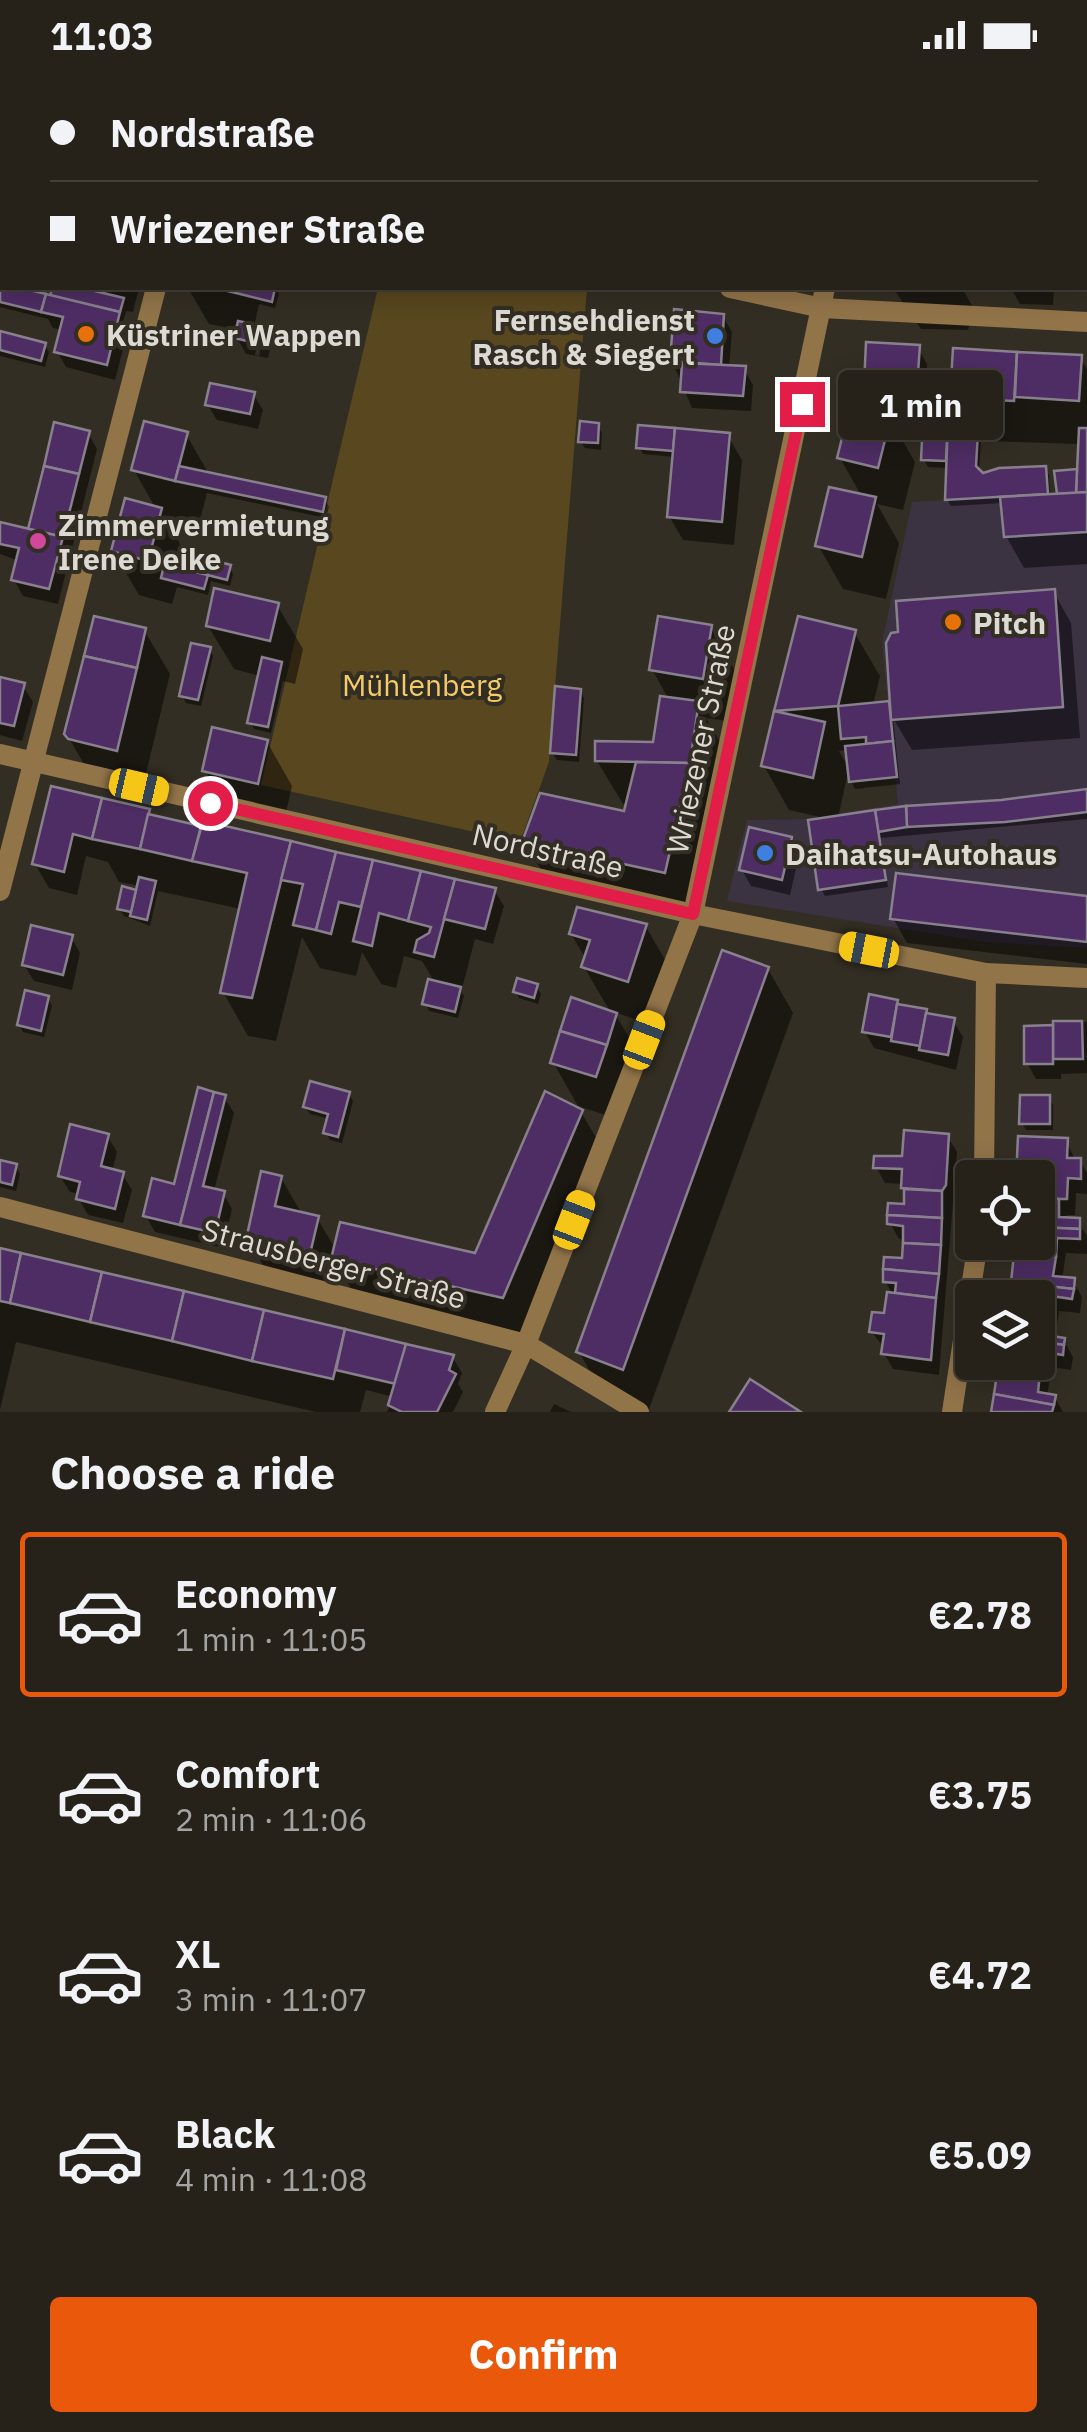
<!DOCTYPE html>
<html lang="en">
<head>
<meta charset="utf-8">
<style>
  body { margin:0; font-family:"IBM Plex Sans",sans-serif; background:#2e2a23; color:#f1f3f6; height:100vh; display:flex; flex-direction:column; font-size:38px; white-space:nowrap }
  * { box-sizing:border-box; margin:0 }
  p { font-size:32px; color:#a4a4a2 }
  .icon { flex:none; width:55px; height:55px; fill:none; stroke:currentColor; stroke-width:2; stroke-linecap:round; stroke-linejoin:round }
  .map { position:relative; height:1342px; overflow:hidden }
  .drawer { display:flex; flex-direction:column; background:#26221a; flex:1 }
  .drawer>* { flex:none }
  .top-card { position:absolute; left:0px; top:0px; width:1088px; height:220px; box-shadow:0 5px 25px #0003,0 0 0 2px #423f39; display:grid; align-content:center; height:220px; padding:0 50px; background:#26221a }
  .buttons { position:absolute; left:955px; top:1090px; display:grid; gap:20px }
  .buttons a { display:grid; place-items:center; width:100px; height:100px; border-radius:10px; background:#26221a; box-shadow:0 5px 25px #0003,0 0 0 2px #423f39; font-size:50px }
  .end { position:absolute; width:45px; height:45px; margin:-22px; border:12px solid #e11d48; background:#fff; box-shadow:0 0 0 5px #fff }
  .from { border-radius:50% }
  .bubble { position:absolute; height:70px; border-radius:10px; background:#26221a; box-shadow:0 5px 25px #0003,0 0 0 2px #423f39; font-size:32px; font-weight:700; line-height:70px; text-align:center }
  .car { position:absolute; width:30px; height:60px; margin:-30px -15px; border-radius:12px; box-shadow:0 0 8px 2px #0007; background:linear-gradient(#f5c518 24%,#345 0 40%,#f5c518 0 76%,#345 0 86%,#f5c518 0) }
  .top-card b { display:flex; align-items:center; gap:35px; height:95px; font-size:38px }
  .top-card b+b { border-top:2px solid #423f39 }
  .top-card i { width:25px; height:25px; background:#f1f3f6 }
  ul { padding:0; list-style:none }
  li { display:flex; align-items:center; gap:30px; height:165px; margin:0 20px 15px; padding:0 30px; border:5px solid transparent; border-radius:10px }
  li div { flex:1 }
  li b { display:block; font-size:38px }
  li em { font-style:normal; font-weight:700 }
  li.on { border-color:#ea580c }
  li>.icon { width:90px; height:90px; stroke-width:1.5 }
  h2 { padding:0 50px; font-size:45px; line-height:120px }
  .action { display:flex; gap:20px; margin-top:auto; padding:20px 50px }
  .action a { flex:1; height:115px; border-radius:10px; background:#ea580c; color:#fff; font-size:40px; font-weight:700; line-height:115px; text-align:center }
  .status { display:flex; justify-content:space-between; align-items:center; height:70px; padding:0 50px; background:#26221a; direction:ltr }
  .status svg { height:28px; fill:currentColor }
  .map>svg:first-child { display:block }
</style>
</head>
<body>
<div class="status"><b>11:03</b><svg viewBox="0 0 49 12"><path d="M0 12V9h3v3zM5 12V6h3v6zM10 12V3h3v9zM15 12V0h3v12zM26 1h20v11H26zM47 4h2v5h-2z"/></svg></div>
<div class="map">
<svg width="1087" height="1342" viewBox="0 0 1087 1342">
  <rect width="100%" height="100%" fill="#332e23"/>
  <!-- commercial -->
  <polygon fill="#3b3242" points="1087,422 1087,878 986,872 727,831 747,750 806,749 898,734 882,572 912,432"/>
  <!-- green -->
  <polygon fill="#58471f" points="378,218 587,218 549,692 520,772 261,715"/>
  <!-- shadow -->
  <g fill="#0007" fill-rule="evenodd">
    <polygon points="131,0 195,0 131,2"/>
    <polygon points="895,0 988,0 990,2 895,2"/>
    <rect x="1085" y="91" width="2" height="69"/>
    <polygon points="0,215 52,228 55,218 87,221 88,218 139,218 133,242 126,241 123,252 128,260 115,310 66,297 57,281 62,260 53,258 48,249 0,237"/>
    <path d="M188 218H275L279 224 275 238 259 234 254 257 262 259 271 275 268 288 246 284 237 268 239 260 209 254ZM258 269H263L259 286 255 285Z"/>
    <polygon points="893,218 962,218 974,239 968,260 921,259"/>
    <polygon points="1011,218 1054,218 1053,235 1020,234"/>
    <polygon points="723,246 732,262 729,298 744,299 753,315 751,341 692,338 672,291"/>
    <polygon points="0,264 44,275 49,282 45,297 0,286"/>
    <polygon points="918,278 927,294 925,332 876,330 866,314"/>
    <path d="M955 280 1080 288 1087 299V494L1024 498 1006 466 1003 433 951 436 947 429 948 398 928 397 924 390 947 334 951 341V353H968L953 328ZM981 371 1081 374 1079 408 1075 402 1059 426 1050 427 1049 405 1044 398 983 406 979 402Z"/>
    <polygon points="253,324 263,340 258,359 217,350 207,334"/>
    <polygon points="890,348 915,392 903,440 877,434 899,473 886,529 843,519 818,475 862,427 840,388"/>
    <polygon points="598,356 602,363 601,380 585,378 580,371"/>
    <polygon points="88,363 97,379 58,534 23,526 14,510 19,491 0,484 0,455 30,462"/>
    <polygon points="186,364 210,406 325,430 329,437 326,448 207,423 199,454 163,445 186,484 229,497 233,504 230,516 211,511 208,525 177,517 172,534 139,525 113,481 156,439 134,400"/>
    <polygon points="728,366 742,390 734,475 683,470 669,446 675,387 643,384 639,377"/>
    <polygon points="1053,521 1071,553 1080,668 912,680 893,648 900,714 855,719 851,711 848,680 839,681 849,698 838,748 1087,722 1087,749 881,768 888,817 825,826 821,819 829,749 789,740 764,696 800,549 854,562 880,606 873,635 888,634 893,642"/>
    <polygon points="277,535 303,579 295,614 283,611 271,663 254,659 250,652 260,606 234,599 208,556"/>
    <polygon points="710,557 735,601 727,651 706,648 723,677 690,846 550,815 525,772 626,744 628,734 623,734 597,691 655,675 669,630 652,599"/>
    <polygon points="144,560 170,604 141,724 92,708 66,663"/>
    <polygon points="209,579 213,586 201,636 186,633 182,626"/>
    <polygon points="0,610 23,616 33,632 22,671 0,665"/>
    <polygon points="580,621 584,628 579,692 557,690 552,683"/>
    <polygon points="267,672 292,716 283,756 230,744 205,700"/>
    <polygon points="53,719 148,741 152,747 203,759 205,754 494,820 504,836 493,874 475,869 461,922 464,926 458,948 429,941 425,933 435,913 422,891 404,886 396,918 381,914 362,882 356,906 320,898 302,867 276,971 248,966 223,922 241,839 158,821 150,856 124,846 119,839 138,822 140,816 119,812 108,792 86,786 77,825 49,818 35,794"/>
    <polygon points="790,769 799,785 790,825 751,816 742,800"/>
    <polygon points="1087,828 1087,894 907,873 893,848"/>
    <polygon points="646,857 671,900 652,955 614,942 641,988 621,1050 578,1036 553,992 611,943 584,897 586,889 571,864"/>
    <polygon points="71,867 80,883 72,920 34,911 24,895"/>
    <polygon points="768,899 793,943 648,1342 604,1326 579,1282"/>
    <polygon points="537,917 541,924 538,934 519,928 515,921"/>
    <polygon points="48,928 52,936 44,967 23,962 19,955"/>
    <polygon points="896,932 899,937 953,951 963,967 956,1000 874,978 865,962"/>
    <polygon points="1087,952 1087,1003 1061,1004 1061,1009 1036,1009 1027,993 1026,958"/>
    <polygon points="349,1024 353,1031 342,1073 330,1070 326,1063 330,1049 310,1044 305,1037"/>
    <polygon points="224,1027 234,1043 214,1121 223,1123 232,1139 223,1178 155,1162 146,1146 176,1117"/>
    <polygon points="1049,1028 1053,1035 1053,1060 1026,1060 1022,1053"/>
    <polygon points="581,1042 607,1086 527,1270 359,1232 340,1200 335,1227 273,1213 248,1169 281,1108 302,1144 317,1148 336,1180 477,1186"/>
    <polygon points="107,1066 117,1082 112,1101 122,1104 132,1120 123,1153 88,1145 79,1129 80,1124 70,1122 60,1106"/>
    <polygon points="947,1066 957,1082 939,1305 893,1299 884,1283 884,1278 872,1262 887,1246 894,1226 885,1211 904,1191 905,1170 899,1169 890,1153 906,1136 905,1114 885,1113 876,1097 904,1089"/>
    <polygon points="1066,1070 1075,1090 1080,1091 1087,1103 1087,1124 1076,1123 1075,1145 1067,1145 1067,1150 1078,1151 1087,1166 1087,1184 1066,1183 1062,1210 1073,1211 1082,1227 1080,1243 1059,1241 1055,1269 1064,1271 1073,1287 1071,1300 1052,1297 1047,1326 1055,1328 1063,1342 994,1342 1038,1292 1038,1108"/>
    <polygon points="0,1093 16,1097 20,1104 16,1121 0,1117"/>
    <polygon points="0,1180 344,1262 348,1265 453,1288 462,1303 458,1314 463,1322 453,1342 387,1342 394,1327 366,1320 360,1342 316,1342 16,1272 0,1340"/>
    <polygon points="554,1334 571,1342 550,1342"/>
  </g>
  <!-- building -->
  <g fill="#4e2d64" stroke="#88818d" stroke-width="2.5">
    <polygon points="0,212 2,218 21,218 46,224 41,242 0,232"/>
    <polygon points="52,218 82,218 124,228 120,242 50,226"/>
    <polygon points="229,218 275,218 272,232 228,221"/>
    <polygon points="46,224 120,242 107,295 54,282 63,247 41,242"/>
    <polygon points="674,239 724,244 721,295 670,291"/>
    <polygon points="238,251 264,256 260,274 234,268"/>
    <polygon points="0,261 46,273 41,291 0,280"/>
    <polygon points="866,272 920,275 917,317 864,315"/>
    <polygon points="953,278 1017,282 1014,331 950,328"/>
    <polygon points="1017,282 1082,285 1079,331 1015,327"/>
    <polygon points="682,293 746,296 743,326 680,322"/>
    <polygon points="210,313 255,322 250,344 205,335"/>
    <polygon points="924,330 949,331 946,391 921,390"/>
    <polygon points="850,336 891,346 878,398 837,388"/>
    <polygon points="948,350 971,351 978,362 976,396 983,403 999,398 1046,396 1048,424 945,430"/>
    <polygon points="144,351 188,362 175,411 131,400"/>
    <polygon points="580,351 599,353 598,373 578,372"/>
    <polygon points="54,352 90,361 79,404 44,396"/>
    <polygon points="638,355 675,358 673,381 636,378"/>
    <polygon points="675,358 730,363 722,452 667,447"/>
    <polygon points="1079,358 1087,358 1087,422 1076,423"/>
    <polygon points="44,396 79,404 63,467 28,459"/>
    <polygon points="179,396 326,427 323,442 175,411"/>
    <polygon points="1077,399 1076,423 1057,424 1054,401"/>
    <polygon points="829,417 876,427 862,487 815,476"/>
    <polygon points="1087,422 1087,462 1004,467 1000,427"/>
    <polygon points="125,428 162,438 148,491 111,481"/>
    <polygon points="0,452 63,467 49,519 11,510 19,478 0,474"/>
    <polygon points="180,482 231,495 227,510 176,497"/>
    <polygon points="164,495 208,505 204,519 161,508"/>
    <polygon points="214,518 279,533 270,571 206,556"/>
    <polygon points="1055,519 1063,637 891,650 886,573 891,563 898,562 896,531"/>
    <polygon points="94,546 146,558 137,598 84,586"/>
    <polygon points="658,546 712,555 703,609 649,600"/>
    <polygon points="798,546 856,560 838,636 774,641"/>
    <polygon points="191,573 211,577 198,630 179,626"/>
    <polygon points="84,586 137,598 117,681 68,669 64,664"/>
    <polygon points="262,587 282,592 268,657 247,653"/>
    <polygon points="0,607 25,613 14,656 0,653"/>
    <polygon points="555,616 581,619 576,685 550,683"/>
    <polygon points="660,626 699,631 690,693 595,691 595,671 653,672"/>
    <polygon points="889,631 893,671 866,674 866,667 841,669 838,636"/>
    <polygon points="774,641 825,652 813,708 761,696"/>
    <polygon points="212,657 268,670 258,714 202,701"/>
    <polygon points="893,671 897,707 849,712 845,676"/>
    <polygon points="636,692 690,693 665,803 522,772 540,723 624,741"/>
    <polygon points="51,716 102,728 92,769 73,764 64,802 32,794"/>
    <polygon points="1087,719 1087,742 1005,752 907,757 906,736 1001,730"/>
    <polygon points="102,728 150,739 140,779 92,769"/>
    <polygon points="906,736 907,757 878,762 875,740"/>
    <polygon points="875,740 886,810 818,820 808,750"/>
    <polygon points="148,744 201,756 192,791 140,779"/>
    <polygon points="203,751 291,771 252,928 220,923 247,803 192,791"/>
    <polygon points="749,757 792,767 782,810 739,800"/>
    <polygon points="291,771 336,782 316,860 293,855 303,814 281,810"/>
    <polygon points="336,782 373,790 361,837 339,832 331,864 316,860"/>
    <polygon points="373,790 421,801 408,851 379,843 372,876 353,871"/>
    <polygon points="421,801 455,809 434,887 414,882 417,870 429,863 431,857 408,851"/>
    <polygon points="896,803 1087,826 1087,872 890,849"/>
    <polygon points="139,807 156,811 147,850 130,846"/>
    <polygon points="455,809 496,818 485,859 444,849"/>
    <polygon points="122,816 136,820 131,842 117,839"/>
    <polygon points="577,837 647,854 628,912 581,897 590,870 569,864"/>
    <polygon points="31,855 73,865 63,905 22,895"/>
    <polygon points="722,880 769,897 623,1300 576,1282"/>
    <polygon points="517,908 538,914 534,928 513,922"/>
    <polygon points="428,909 461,917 455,942 422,934"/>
    <polygon points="25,920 49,926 41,961 17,955"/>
    <polygon points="869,924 898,930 891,967 862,962"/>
    <polygon points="571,927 617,943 607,975 560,961"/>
    <polygon points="897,934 927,939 920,976 891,971"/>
    <polygon points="926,943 955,948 948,985 919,980"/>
    <polygon points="1053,951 1082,951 1083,989 1053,989"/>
    <polygon points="1053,955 1053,994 1024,994 1024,956"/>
    <polygon points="560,961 607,975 596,1007 550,993"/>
    <polygon points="310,1011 350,1022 338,1067 323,1063 328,1044 303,1037"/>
    <polygon points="198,1017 214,1022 180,1155 143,1146 152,1108 174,1114"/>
    <polygon points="545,1021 583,1040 503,1228 331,1189 340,1152 475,1183"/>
    <polygon points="214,1022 226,1025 203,1116 225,1121 215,1163 180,1155"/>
    <polygon points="1020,1025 1050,1025 1050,1054 1019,1054"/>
    <polygon points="70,1054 109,1064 101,1096 124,1102 115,1139 76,1129 80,1112 58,1106"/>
    <polygon points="904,1060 949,1064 946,1115 942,1121 901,1118 902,1099 873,1098 874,1086 902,1086"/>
    <polygon points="1018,1066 1068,1068 1067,1088 1081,1088 1081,1109 1068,1108 1067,1129 1038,1129 1038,1108 1016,1108"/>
    <polygon points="0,1090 17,1094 12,1115 0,1112"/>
    <polygon points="261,1101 282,1106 275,1136 319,1146 310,1184 246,1170"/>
    <polygon points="904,1119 942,1121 942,1148 887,1145 888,1133 904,1134"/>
    <polygon points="1038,1129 1059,1129 1059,1147 1080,1148 1080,1159 1038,1157"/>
    <polygon points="887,1145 942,1148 941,1175 903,1173 903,1156 887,1154"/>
    <polygon points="1038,1157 1080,1159 1080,1169 1057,1168 1056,1187 1014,1184 1015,1172 1038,1172"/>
    <polygon points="903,1173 941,1175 939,1204 883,1199 884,1187 902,1188"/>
    <polygon points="0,1178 21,1183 10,1233 0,1231"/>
    <polygon points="21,1183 102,1202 90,1252 10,1233"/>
    <polygon points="1014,1184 1056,1187 1053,1206 1075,1208 1074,1219 1011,1212"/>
    <polygon points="883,1199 939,1204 936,1228 895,1223 896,1213 883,1212"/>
    <polygon points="102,1202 184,1221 172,1271 90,1252"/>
    <polygon points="1011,1212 1074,1219 1072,1229 1051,1226 1048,1244 1038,1243 1038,1228 1008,1228"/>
    <polygon points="184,1221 264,1240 252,1291 172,1271"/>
    <polygon points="887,1222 936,1228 931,1290 881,1284 884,1264 869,1262 872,1242 884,1243"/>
    <polygon points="264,1240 345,1259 333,1309 252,1291"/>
    <polygon points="1038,1243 1048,1244 1045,1265 1065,1268 1064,1275 1038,1271"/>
    <polygon points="345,1259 406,1274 396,1314 336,1300"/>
    <polygon points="1038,1271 1064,1275 1063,1285 1043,1282 1040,1303 998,1297 998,1292 1038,1292"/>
    <polygon points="406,1274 454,1285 449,1300 456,1304 437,1342 402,1342 388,1335"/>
    <polygon points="998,1297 1040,1303 1038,1322 1056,1325 1054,1335 994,1324"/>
    <polygon points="750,1309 801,1342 729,1342"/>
    <polygon points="994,1324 1054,1335 1052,1342 991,1342"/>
  </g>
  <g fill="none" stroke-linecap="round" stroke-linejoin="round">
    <!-- minor -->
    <g stroke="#927449" stroke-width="20">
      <polyline points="212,2 213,0"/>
      <polyline points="842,2 842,0"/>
      <polyline points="730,218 822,238 1087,252"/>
      <polyline points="0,684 693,844 986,903 1087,908"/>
      <polyline points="0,821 156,218"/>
      <polyline points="984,1108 986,903"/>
      <polyline points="0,1137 526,1274 639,1342"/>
      <polyline points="495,1342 526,1274 693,844 825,218"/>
      <polyline points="952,1342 978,1172"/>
    </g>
  </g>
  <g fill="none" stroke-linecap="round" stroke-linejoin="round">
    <!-- route -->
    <polyline stroke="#e11d48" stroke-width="12" points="210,733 693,844 802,334"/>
  </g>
  <!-- markers -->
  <g fill="#e8710a" stroke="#332e23" stroke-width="4">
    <circle cx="86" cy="264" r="10"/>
    <circle cx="953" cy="552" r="10"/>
  </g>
  <g fill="#3f7fe0" stroke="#332e23" stroke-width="4">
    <circle cx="715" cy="266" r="10"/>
    <circle cx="765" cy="783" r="10"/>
  </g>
  <circle fill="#d1479c" stroke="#332e23" stroke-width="4" cx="38" cy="471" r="10"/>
  <g text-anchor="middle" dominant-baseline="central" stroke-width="8" stroke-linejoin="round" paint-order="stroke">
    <!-- poi labels -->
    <g font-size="30" font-weight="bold" fill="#dddad3" stroke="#332e23" text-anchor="start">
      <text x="695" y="249" text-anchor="end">Fernsehdienst<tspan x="695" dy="34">Rasch &amp; Siegert</tspan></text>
      <text x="106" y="264">Küstriner Wappen</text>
      <text x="58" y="454">Zimmervermietung<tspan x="58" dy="34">Irene Deike</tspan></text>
      <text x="973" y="552">Pitch</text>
      <text x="785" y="783">Daihatsu-Autohaus</text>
    </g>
    <!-- park labels -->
    <g font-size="30" fill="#f4cb67" stroke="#332e23">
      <text x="422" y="614">Mühlenberg</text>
    </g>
    <!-- street labels -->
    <g font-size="30" fill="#dddad3" stroke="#332e23">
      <text transform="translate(700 669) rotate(-78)">Wriezener Straße</text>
      <text transform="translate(548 780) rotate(13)">Nordstraße</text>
      <text transform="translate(334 1193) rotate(15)">Strausberger Straße</text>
    </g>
  </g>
</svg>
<div class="buttons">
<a><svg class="icon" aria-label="locate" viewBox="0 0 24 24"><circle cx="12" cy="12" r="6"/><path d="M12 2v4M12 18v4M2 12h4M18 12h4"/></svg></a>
<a><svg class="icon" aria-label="layers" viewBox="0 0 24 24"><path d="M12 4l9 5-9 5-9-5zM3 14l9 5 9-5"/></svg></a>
</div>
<i class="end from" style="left:210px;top:733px"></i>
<i class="end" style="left:802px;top:334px"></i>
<div class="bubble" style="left:838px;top:300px;width:165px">1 min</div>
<i class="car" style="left:139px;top:717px;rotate:103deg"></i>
<i class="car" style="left:869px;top:880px;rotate:281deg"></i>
<i class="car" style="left:644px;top:970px;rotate:21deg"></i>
<i class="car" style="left:574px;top:1150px;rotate:21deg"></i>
<div class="top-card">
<b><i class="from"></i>Nordstraße</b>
<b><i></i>Wriezener Straße</b>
</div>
</div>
<section class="drawer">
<h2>Choose a ride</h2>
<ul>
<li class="on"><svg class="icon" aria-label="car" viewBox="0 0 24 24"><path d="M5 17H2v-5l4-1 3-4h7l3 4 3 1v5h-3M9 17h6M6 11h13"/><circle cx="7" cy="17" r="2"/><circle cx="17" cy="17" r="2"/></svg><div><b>Economy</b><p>1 min · 11:05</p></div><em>€2.78</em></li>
<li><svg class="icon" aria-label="car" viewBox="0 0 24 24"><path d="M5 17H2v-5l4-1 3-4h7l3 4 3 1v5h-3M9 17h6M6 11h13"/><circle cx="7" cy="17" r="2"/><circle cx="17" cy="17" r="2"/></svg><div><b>Comfort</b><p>2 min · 11:06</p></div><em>€3.75</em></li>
<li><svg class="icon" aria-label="car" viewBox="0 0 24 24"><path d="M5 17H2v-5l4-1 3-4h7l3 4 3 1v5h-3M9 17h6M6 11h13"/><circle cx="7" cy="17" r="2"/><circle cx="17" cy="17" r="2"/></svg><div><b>XL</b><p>3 min · 11:07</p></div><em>€4.72</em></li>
<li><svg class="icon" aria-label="car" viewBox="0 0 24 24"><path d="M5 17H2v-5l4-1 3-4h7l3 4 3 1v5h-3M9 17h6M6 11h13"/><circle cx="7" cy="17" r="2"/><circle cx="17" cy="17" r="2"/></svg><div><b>Black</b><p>4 min · 11:08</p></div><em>€5.09</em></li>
</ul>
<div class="action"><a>Confirm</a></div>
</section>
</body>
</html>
